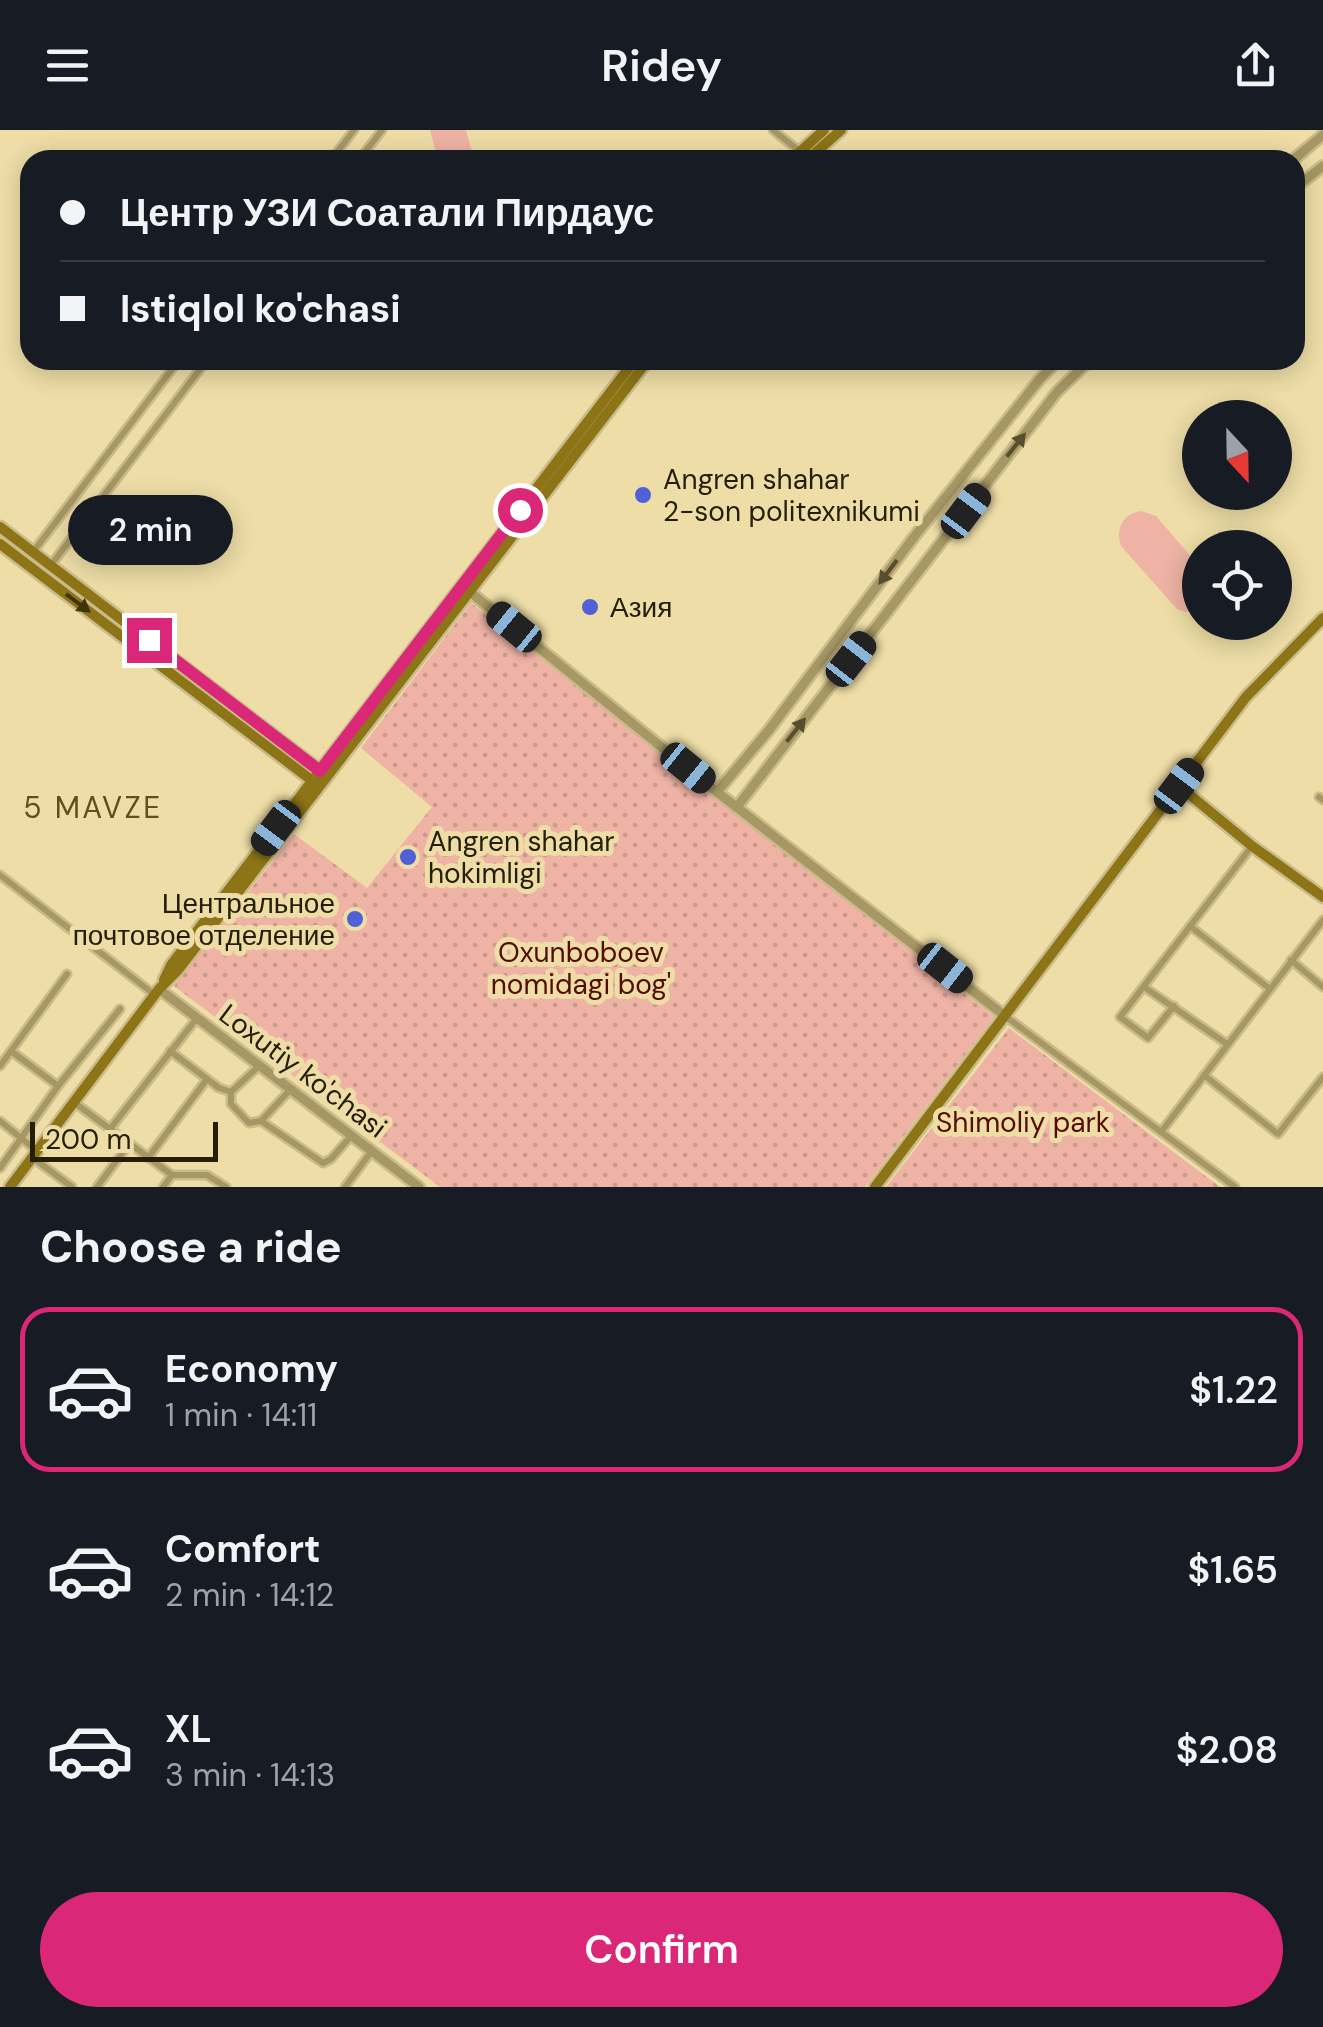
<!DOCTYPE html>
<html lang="en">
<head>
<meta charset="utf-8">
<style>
  body { margin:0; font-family:"DM Sans",sans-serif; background:#242831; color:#f1f3f6; height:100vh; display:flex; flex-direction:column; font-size:38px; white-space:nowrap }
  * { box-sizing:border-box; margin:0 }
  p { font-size:32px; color:#9ea1a6 }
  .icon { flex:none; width:55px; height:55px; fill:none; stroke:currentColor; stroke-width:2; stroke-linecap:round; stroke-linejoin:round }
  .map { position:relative; height:1057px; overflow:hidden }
  .side { display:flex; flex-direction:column; background:#171b24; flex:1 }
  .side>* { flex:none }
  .hud { position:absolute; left:20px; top:20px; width:1285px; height:220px; border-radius:30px; box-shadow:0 5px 25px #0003; display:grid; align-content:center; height:220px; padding:0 40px; background:#171b24 }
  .needle { width:65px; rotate:158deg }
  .buttons { position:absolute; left:1182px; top:270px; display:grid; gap:20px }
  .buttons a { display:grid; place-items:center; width:110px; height:110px; border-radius:50%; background:#171b24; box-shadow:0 5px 25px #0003; font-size:50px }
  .scale { position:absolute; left:30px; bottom:25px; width:188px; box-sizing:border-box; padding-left:10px; border:5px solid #241e08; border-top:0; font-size:28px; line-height:35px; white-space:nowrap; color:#241e08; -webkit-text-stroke:8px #eedda6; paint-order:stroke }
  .end { position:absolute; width:45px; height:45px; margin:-22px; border:12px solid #db2777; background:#fff; box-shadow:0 0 0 5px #fff }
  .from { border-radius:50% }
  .bubble { position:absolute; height:70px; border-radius:35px; background:#171b24; box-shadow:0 5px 25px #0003; font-size:32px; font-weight:600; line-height:70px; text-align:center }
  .car { position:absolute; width:30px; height:60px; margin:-30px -15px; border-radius:12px; box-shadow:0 0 8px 2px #0007; background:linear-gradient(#222 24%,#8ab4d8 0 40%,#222 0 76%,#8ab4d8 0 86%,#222 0) }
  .hud b { display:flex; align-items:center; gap:35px; height:95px; font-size:38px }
  .hud b+b { border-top:2px solid #363941 }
  .hud i { width:25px; height:25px; background:#f1f3f6 }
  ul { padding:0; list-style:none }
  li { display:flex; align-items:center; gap:30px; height:165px; margin:0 20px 15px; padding:0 20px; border:5px solid transparent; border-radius:30px }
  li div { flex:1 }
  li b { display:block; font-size:38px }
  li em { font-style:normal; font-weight:600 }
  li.on { border-color:#db2777 }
  li>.icon { width:90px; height:90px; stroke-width:1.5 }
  h2 { padding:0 40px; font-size:45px; line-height:120px }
  .primary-button { display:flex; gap:20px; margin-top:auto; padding:20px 40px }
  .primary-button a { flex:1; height:115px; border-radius:60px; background:#db2777; color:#fff; font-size:40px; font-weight:600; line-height:115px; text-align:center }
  header { display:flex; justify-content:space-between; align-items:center; height:130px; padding:0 40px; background:#171b24; font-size:45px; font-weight:600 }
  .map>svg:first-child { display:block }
</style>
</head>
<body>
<header><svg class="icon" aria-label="menu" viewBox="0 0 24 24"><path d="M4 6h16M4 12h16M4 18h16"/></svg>Ridey<svg class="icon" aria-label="share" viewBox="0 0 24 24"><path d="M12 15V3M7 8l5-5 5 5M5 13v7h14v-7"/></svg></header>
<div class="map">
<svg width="1323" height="1057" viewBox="0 0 1323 1057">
  <defs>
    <pattern id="grass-dots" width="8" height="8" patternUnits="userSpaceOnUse" patternTransform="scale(2.5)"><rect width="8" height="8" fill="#eeb3a5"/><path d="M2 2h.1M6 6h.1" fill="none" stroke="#cc9a8d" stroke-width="1.8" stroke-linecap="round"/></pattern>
  </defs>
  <rect width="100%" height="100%" fill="#eedda6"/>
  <!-- grass -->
  <g fill="url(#grass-dots)">
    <polygon points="471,473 994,887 865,1057 440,1057 174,856 294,704 367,758 432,677 361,618"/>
    <polygon points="1009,898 1220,1057 886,1057"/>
  </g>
  <!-- garden -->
  <g fill="#eeb3a5">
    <polygon points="430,0 466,0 474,30 438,30"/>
    <path d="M1141 381 1156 386 1200 437V479L1185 482 1177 479 1121 416C1115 398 1123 384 1141 381Z"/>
  </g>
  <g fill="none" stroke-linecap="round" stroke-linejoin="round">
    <defs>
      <g id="minor">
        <polyline points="773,0 803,24"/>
        <polyline points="331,30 354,0"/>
        <polyline points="359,30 382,0"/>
        <polyline points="33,422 179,230"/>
        <polyline points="51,435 207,230"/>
        <polyline points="1319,667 1323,670"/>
        <polyline points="0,745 155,865"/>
        <polyline points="1190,796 1270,859"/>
        <polyline points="1291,830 1323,857"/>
        <polyline points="1144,857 1227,914"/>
        <polyline points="1174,876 1148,908 1120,887 1252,716"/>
        <polyline points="1005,886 1235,1057"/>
        <polyline points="11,921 58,956"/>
        <polyline points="170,921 219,958 231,962 260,935"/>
        <polyline points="0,936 67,844"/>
        <polyline points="1204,945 1278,1004 1323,947"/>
        <polyline points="231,962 231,974 249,993 261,991 291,959"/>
        <polyline points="75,973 172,1045 207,1045 226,1057"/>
        <polyline points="0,991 37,1021"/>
        <polyline points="261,991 323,1033 331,1029 351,1006"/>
        <polyline points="110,999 197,888"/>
        <polyline points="1161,1002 1323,790"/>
        <polyline points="33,1028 72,1057"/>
        <polyline points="148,1028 207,949"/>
        <polyline points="0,1038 58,956 120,879"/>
        <polyline points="97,1057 130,1013"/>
        <polyline points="163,1057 172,1045"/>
        <polyline points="345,1057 371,1022"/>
      </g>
      <g id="tertiary">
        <polyline points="1293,30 1323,5"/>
        <polyline points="1295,58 1323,36"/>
        <polyline points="470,462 717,662 1005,886"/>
        <polyline points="717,662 769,600 914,407 1039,250 1058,230"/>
        <polyline points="737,677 1057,262 1090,230"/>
        <polyline points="159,859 419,1057"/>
      </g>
      <g id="secondary">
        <polyline points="791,30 824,0"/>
        <polyline points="807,30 841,0"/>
        <polyline points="0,397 323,643"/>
        <polyline points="0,414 314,652"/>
        <polyline points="1179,656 1252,716 1323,767"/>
        <polyline points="164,850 171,835 635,230"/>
        <polyline points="10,1057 159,859 178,840 648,230"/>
        <polyline points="875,1057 1246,567 1323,488"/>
      </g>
    </defs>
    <!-- minor casing -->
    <use href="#minor" stroke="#cabb8a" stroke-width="11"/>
    <!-- tertiary casing -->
    <use href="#tertiary" stroke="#cabb8a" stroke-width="14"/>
    <!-- secondary casing -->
    <use href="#secondary" stroke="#cabb8a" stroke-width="15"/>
    <!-- minor -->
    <use href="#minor" stroke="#a79764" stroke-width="6"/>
    <!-- tertiary -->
    <use href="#tertiary" stroke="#a79764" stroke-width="9"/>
    <!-- secondary -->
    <use href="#secondary" stroke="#8d7416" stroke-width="10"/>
  </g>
  <!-- one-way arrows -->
  <defs><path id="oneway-solid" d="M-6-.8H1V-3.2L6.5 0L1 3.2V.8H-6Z" transform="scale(2.5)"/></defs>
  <g fill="#584e2d">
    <use href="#oneway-solid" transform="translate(1016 315) rotate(-52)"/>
    <use href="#oneway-solid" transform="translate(888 442) rotate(127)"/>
    <use href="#oneway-solid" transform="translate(796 600) rotate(-52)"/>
  </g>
  <use fill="#3e340c" href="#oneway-solid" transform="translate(78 473) rotate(37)"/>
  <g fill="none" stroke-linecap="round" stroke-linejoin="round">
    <!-- route -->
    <polyline stroke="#db2777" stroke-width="12" points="149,510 320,641 520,380"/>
  </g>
  <!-- markers -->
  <g fill="#5060d6" stroke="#eedda6" stroke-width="4">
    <circle cx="643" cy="365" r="10"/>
    <circle cx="590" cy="477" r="10"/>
    <circle cx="408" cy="727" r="10"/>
    <circle cx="355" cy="789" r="10"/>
  </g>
  <g text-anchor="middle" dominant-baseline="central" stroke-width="10" stroke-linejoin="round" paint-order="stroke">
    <!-- poi labels -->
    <g font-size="28" fill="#241e08" stroke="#eedda6" text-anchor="start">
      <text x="663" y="349">Angren shahar<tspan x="663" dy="32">2-son politexnikumi</tspan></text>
      <text x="610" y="477">Азия</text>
      <text x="428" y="711">Angren shahar<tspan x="428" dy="32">hokimligi</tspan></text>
      <text x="335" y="773" text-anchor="end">Центральное<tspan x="335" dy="32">почтовое отделение</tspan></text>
    </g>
    <!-- park labels -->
    <g font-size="28" fill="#530c01" stroke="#eedda6">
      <text x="581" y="822">Oxunboboev<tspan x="581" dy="32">nomidagi bog'</tspan></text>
      <text x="1023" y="992">Shimoliy park</text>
    </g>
    <!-- street labels -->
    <g font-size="28" fill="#241e08" stroke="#eedda6">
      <text transform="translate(303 941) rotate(37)">Loxutiy ko'chasi</text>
    </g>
    <!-- neighbourhood labels -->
    <g font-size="30" letter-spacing="2.5" fill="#5f501b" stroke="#eedda6">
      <text x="93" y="677">5 MAVZE</text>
    </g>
  </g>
</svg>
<div class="buttons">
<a><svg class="needle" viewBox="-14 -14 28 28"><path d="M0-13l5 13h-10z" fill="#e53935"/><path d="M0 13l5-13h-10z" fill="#9ea1a6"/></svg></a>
<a><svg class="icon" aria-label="locate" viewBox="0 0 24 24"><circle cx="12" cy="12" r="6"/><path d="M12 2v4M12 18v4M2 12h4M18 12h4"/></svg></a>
</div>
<div class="scale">200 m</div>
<i class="end from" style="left:520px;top:380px"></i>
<i class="end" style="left:149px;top:510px"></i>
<div class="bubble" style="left:68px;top:365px;width:165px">2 min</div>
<i class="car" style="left:966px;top:381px;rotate:37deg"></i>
<i class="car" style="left:514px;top:497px;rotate:309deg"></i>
<i class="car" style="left:851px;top:529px;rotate:38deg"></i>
<i class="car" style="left:688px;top:638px;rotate:129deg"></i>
<i class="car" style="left:1179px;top:656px;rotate:37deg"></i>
<i class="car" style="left:276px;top:698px;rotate:217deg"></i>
<i class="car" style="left:945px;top:838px;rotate:128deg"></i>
<div class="hud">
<b><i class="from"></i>Центр УЗИ Соатали Пирдаус</b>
<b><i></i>Istiqlol ko'chasi</b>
</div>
</div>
<section class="side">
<h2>Choose a ride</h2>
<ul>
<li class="on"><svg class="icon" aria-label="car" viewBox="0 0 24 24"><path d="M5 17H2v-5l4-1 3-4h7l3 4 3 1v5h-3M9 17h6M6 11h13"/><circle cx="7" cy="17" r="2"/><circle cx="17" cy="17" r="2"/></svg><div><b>Economy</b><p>1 min · 14:11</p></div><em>$1.22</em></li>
<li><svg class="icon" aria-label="car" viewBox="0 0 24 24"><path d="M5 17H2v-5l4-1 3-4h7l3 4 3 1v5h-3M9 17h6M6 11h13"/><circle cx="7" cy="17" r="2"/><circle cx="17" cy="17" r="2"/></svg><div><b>Comfort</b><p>2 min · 14:12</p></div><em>$1.65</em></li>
<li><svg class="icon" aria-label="car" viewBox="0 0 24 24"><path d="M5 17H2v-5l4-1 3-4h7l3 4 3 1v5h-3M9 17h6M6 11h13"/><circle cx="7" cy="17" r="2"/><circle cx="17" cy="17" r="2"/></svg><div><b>XL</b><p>3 min · 14:13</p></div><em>$2.08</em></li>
</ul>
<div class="primary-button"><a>Confirm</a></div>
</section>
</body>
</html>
